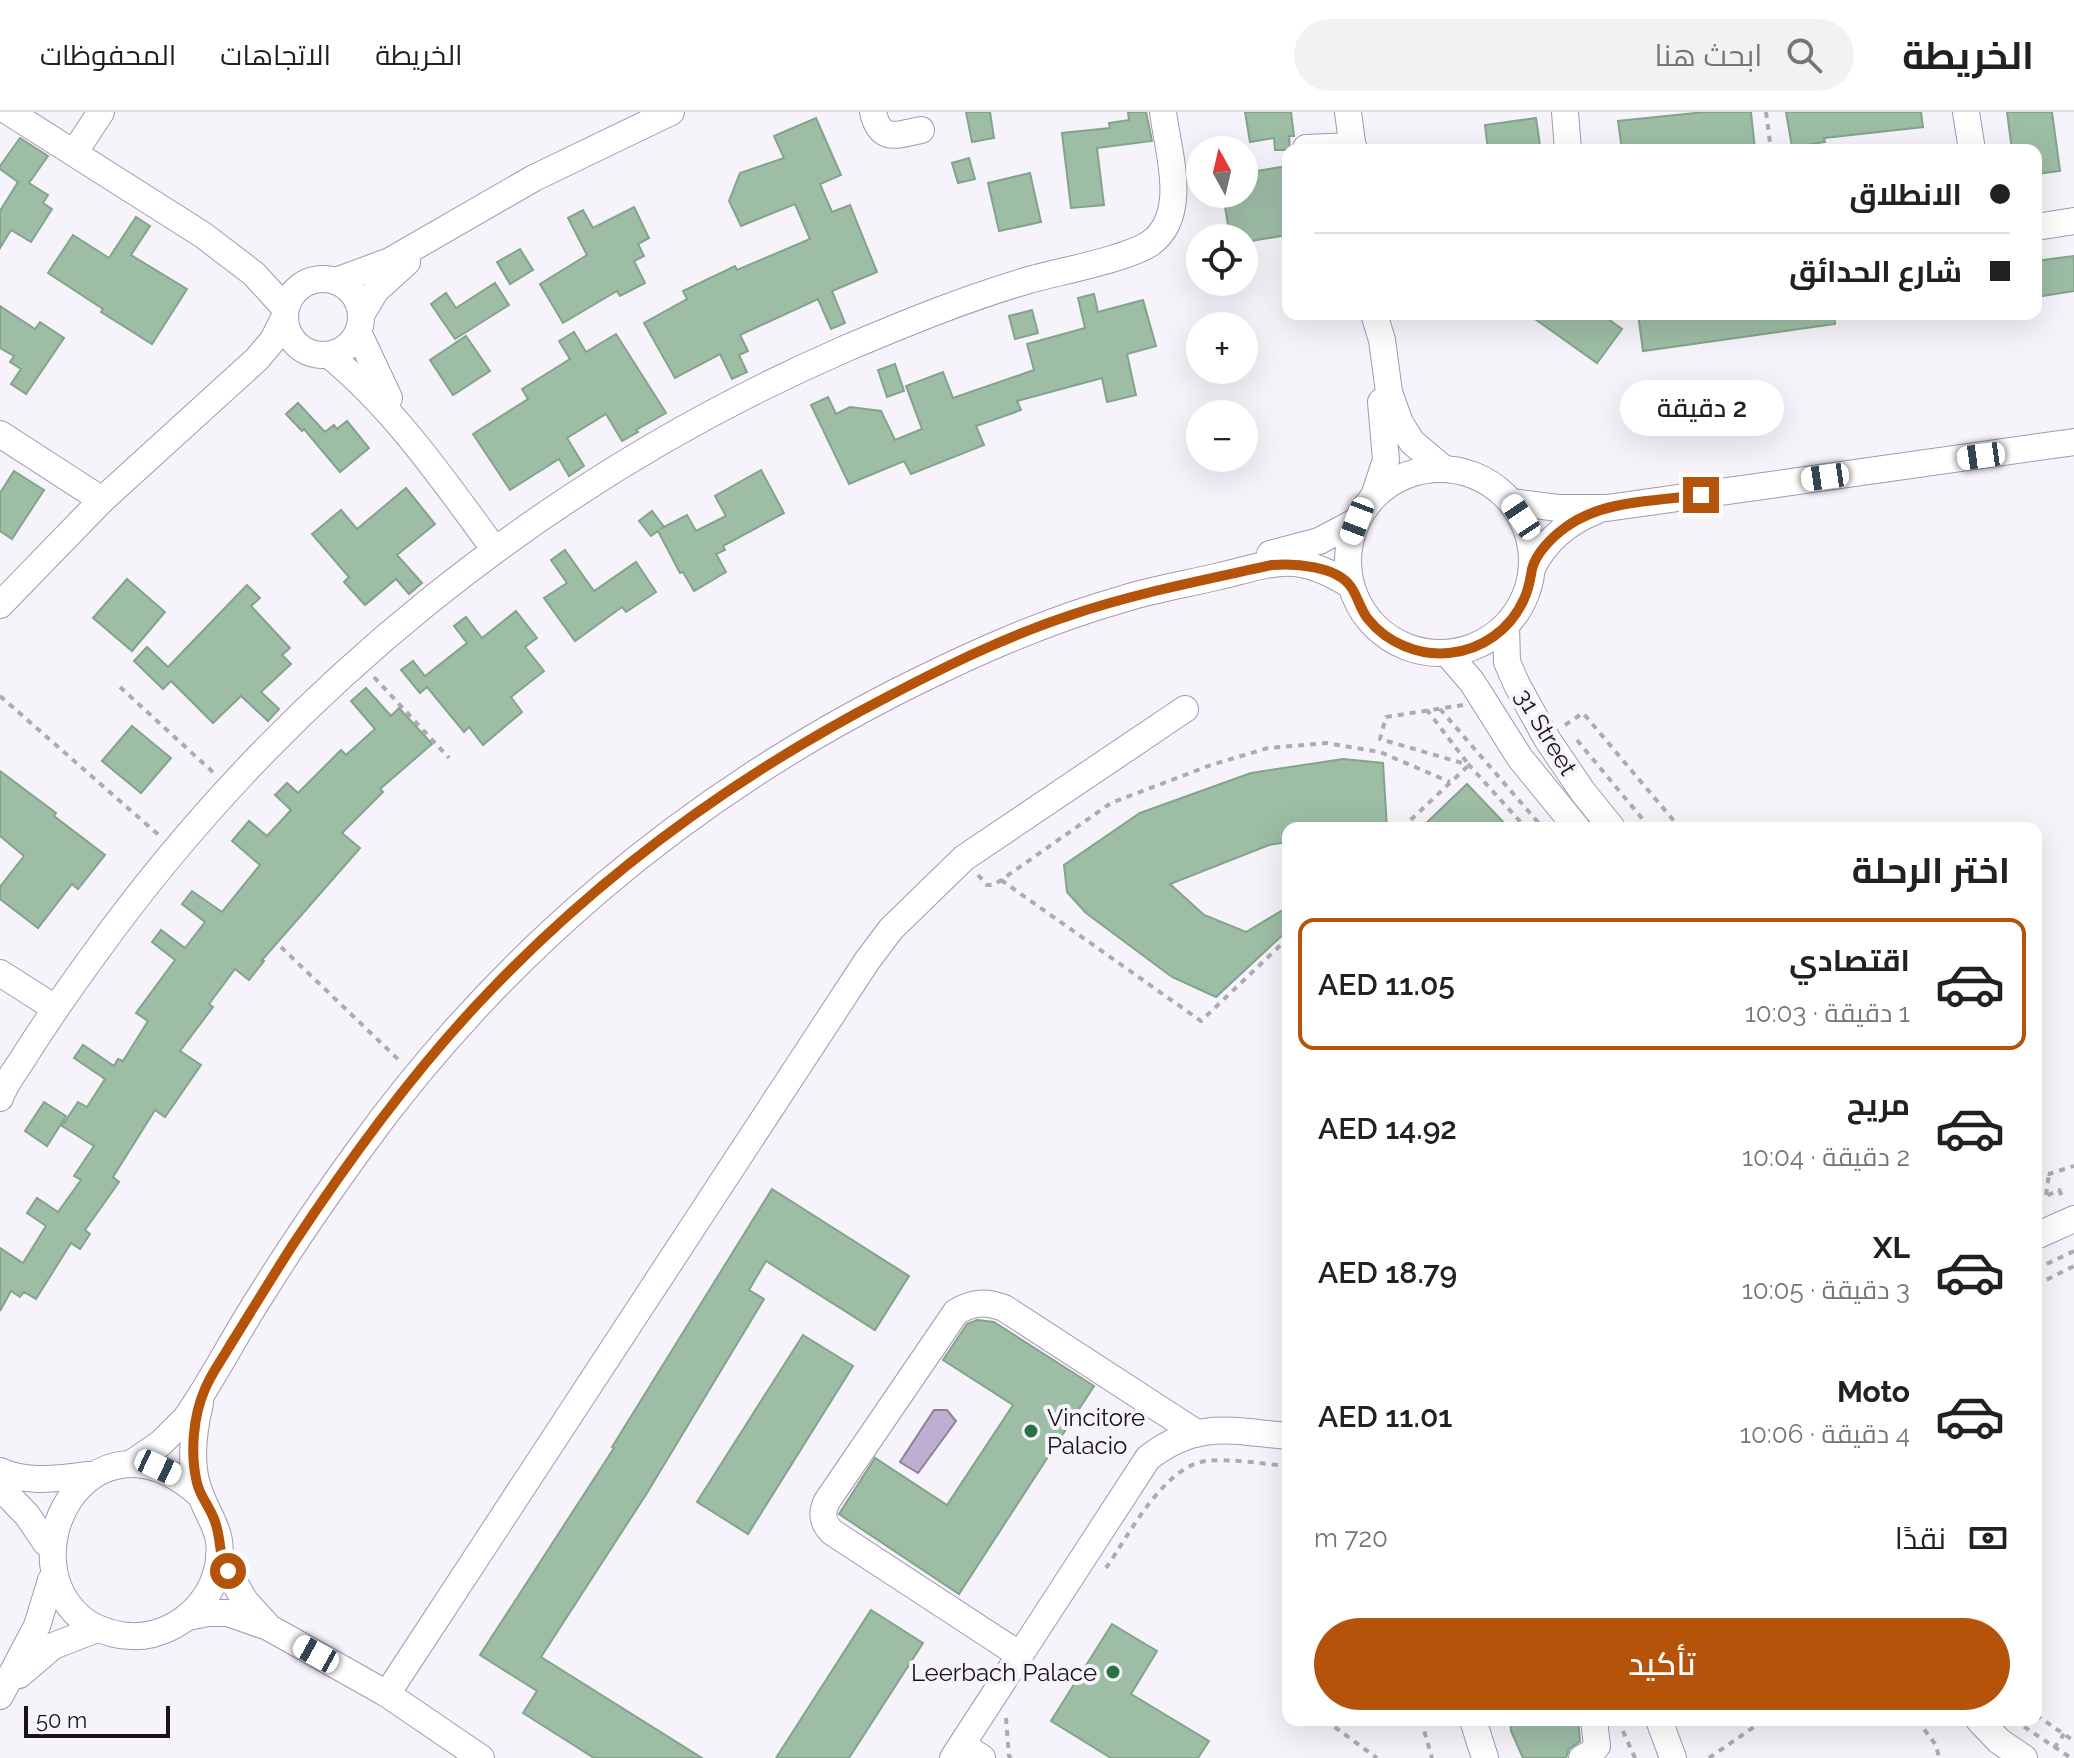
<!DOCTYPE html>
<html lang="ar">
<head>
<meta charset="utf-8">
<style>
  body { margin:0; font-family:Raleway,Cairo,sans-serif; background:#f2f2f2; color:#202124; direction:rtl; height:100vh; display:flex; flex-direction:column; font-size:30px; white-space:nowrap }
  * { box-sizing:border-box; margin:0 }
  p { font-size:26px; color:#757577 }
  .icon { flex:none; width:44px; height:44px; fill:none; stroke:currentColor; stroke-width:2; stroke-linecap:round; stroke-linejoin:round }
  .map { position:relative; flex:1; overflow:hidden; direction:ltr }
  .side { position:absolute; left:1282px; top:710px; width:760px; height:904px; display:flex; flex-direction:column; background:#fff; border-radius:16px; box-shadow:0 8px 32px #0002; direction:rtl }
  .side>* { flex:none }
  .top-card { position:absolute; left:1282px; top:32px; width:760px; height:176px; border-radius:16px; box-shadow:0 8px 32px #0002; direction:rtl; display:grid; align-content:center; height:176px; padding:0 32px; background:#fff }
  .needle { width:52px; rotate:352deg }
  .fabs { position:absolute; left:1186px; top:24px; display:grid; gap:16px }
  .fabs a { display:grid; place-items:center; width:72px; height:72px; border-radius:50%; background:#fff; box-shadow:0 8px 32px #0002; font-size:40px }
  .scale { position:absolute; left:24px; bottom:20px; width:146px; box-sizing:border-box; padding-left:8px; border:4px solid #19131f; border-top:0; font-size:22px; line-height:28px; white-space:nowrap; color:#19131f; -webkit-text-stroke:6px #f6f3fa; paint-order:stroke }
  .end { position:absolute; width:36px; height:36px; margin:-18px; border:10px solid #b45309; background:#fff; box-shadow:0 0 0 4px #fff }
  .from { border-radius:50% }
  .bubble { position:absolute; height:56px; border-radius:28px; background:#fff; box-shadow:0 8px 32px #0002; font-size:26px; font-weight:600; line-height:56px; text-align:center; direction:rtl }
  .car { position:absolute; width:24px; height:48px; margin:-24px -12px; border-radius:10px; box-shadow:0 0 6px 2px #0007; background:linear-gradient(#fff 24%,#345 0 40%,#fff 0 76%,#345 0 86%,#fff 0) }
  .top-card b { display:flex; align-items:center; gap:28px; height:76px; font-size:30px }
  .top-card b+b { border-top:2px solid #e0e0e0 }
  .top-card i { width:20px; height:20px; background:#202124 }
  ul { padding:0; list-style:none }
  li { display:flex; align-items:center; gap:24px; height:132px; margin:0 16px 12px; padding:0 16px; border:4px solid transparent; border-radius:16px }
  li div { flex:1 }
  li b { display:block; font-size:30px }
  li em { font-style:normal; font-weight:600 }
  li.current { border-color:#b45309 }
  li>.icon { width:72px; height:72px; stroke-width:1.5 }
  h2 { padding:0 32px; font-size:36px; line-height:96px }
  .pay { display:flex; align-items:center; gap:20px; height:88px; padding:0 32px; font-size:30px }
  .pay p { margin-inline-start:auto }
  .primary-button { display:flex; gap:16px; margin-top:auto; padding:16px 32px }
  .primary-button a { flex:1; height:92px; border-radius:48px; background:#b45309; color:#fff; font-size:32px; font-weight:600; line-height:92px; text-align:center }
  header { display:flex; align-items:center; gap:48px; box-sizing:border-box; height:112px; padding:0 40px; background:#fff; border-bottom:2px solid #e0e0e0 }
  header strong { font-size:38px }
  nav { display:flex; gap:44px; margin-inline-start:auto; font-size:28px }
  .search { width:560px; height:72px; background:#f2f2f2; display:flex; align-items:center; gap:20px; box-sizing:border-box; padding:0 28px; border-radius:44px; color:#757577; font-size:30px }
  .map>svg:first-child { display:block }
</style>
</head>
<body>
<header>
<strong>الخريطة</strong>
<div class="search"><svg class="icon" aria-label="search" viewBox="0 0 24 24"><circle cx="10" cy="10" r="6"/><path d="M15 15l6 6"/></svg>ابحث هنا</div>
<nav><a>الخريطة</a><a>الاتجاهات</a><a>المحفوظات</a></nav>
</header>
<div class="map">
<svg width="2074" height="1646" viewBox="0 0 2074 1646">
  <rect width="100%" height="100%" fill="#f6f3fa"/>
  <!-- water -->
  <polygon fill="#beafd0" stroke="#8c809b" stroke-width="2" points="934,1298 947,1298 956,1309 918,1361 900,1350"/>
  <!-- building -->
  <g fill="#9dbda5" stroke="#84a38c" stroke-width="2">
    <polygon points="966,0 990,0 994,26 972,30"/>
    <polygon points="1128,0 1146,0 1152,29 1097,36 1104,93 1071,96 1062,21 1110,16 1109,11 1129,8"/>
    <polygon points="1245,0 1291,0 1294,24 1289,24 1290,38 1275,38 1274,26 1250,30"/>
    <polygon points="1705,0 1751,0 1755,38 1622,38 1618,9"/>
    <polygon points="1786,0 1921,0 1923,15 1824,26 1825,30 1792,35"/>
    <polygon points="2007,0 2052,0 2060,59 2036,62 2036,38 2012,38"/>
    <polygon points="816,6 841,63 820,72 832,100 850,93 877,160 832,179 845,211 831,217 818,187 740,223 748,239 739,243 747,260 732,267 720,242 675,266 644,211 687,187 683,179 735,154 737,158 810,127 795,92 741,114 729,89 740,61 784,46 774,24"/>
    <polygon points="1536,6 1540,33 1488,38 1485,13"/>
    <polygon points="20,26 48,44 29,71 48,83 43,91 52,97 31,130 11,118 0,136 0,99 18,70 0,57 0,54"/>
    <polygon points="969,46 975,67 958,71 952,51"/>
    <polygon points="1288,54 1288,123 1244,130 1244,126 1230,126 1223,82 1244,82 1244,61"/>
    <polygon points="1030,61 1041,110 999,119 988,71"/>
    <polygon points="634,95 649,126 638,132 644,144 634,149 645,171 620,184 617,179 563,211 540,172 587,143 568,106 583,98 593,116"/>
    <polygon points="136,105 150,114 131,143 187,177 152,232 101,200 103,197 48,161 73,123 109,146"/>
    <polygon points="520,137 533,158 510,172 497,150"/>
    <polygon points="2074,144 2074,179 2036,185 2036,149"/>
    <polygon points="495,171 509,193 455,227 431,192 446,181 456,196"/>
    <polygon points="1094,182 1098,200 1143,188 1156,234 1127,242 1136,283 1107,290 1102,266 1017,289 1021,298 976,314 984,333 911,362 904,349 849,372 811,293 828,285 836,302 850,295 881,299 895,328 922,317 906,274 943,260 953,286 1034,258 1027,232 1085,216 1078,186"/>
    <polygon points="0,194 35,217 40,210 64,226 26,282 11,272 21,257 10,250 14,244 0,236"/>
    <polygon points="1032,198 1038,221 1015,227 1009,204"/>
    <polygon points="1528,202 1601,202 1622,217 1597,251"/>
    <polygon points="1638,202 1834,202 1835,212 1643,239"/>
    <polygon points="574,220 586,240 616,222 666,301 636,318 638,320 622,329 606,302 567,326 584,354 569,364 559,347 510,378 473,322 528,287 522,277 570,247 559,229"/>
    <polygon points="466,224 490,259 453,283 430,248"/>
    <polygon points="895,252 904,279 887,285 878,258"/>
    <polygon points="298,291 325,320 334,313 337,317 347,309 369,336 340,360 304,317 302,319 286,302"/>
    <polygon points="761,358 784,401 723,434 725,438 716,442 726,460 694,479 683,460 680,461 658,419 651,424 639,409 652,399 664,415 660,417 687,403 696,419 726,404 715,384"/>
    <polygon points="14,359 44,378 12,427 0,419 0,381"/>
    <polygon points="406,376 435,412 397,443 422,471 409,482 396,467 365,493 344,470 349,465 312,422 341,398 357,417"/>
    <polygon points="565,438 594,479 636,450 656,480 626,500 622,495 575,529 544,486 567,471 551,448"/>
    <polygon points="127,467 165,500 132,539 93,506"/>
    <polygon points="247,473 260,486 251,494 290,536 282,543 291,552 261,580 279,597 268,609 241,584 213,611 171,569 163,577 134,549 147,535 168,555"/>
    <polygon points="516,499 537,526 525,535 544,559 511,585 522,600 483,633 469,615 464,620 427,575 420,581 401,558 413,549 425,564 467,531 454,514 466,505 482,526"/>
    <polygon points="366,576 391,604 399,596 432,632 380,677 383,680 342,721 360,736 262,848 264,849 249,868 235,857 209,892 213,895 180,939 201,953 165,1005 155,998 113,1065 119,1070 85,1118 90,1122 80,1137 71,1131 36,1187 24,1180 20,1185 11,1179 0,1199 0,1136 23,1151 46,1114 27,1101 37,1086 58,1100 81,1068 74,1064 94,1034 62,1014 78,990 87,995 105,967 74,946 83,933 114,954 118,947 123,949 148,909 136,901 175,848 152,830 161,818 185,836 205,810 182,792 192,779 222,800 260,753 232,729 249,709 267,724 291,698 275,683 287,671 298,681 341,638 346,643 375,617 351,589"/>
    <polygon points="132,614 171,646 141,681 102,649"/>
    <polygon points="1343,647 1383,651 1387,716 1288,716 1288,730 1269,733 1170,772 1204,803 1246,820 1288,795 1288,818 1216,885 1172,865 1086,801 1067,780 1064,753 1140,701 1251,661"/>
    <polygon points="0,659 56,701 54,704 105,743 78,777 72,772 38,816 0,787 0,775 24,744 0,724"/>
    <polygon points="1467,672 1509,716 1421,716"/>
    <polygon points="44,990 66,1004 47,1034 25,1019"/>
    <polygon points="772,1077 909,1164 875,1218 766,1149 749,1178 764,1187 647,1381 541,1545 702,1646 594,1646 523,1601 537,1579 480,1543 614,1336 612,1335"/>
    <polygon points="977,1208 994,1210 1094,1274 959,1482 839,1402 875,1346 947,1393 1013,1293 943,1248 967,1212"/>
    <polygon points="803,1223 853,1254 748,1422 697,1390"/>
    <polygon points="871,1498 923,1531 849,1646 776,1646"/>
    <polygon points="1112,1512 1157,1539 1131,1582 1209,1629 1198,1646 1111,1646 1051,1609"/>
    <polygon points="1510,1608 1578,1608 1580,1629 1569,1637 1566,1646 1523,1646 1511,1619"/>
  </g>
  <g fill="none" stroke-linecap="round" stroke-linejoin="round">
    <defs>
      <g id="minor">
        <polyline points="9,0 203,123 254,162 285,196"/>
        <path d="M873 0C880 31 896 23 921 18"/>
        <polyline points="1348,0 1353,38"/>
        <polyline points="1565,0 1568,38"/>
        <polyline points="1966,0 1972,38"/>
        <polyline points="1306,36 1353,34"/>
        <polyline points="74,41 101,0"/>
        <polyline points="2036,115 2074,109"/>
        <circle cx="323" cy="205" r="38"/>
        <polyline points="336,169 390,149 534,66 671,0"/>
        <polyline points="1374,202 1382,228 1389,280 1400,311 1412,330 1444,357"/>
        <polyline points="361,203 376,178 407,150"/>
        <polyline points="358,220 389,286"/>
        <path d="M329 243C396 298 444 369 495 438"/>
        <polyline points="0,322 102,388"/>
        <circle cx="1440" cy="449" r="92"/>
        <polyline points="1374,384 1386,348 1381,290"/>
        <polyline points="1511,390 1558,396 1607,396 2074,330"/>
        <polyline points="1270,442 1319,429 1357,409"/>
        <path d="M1532 456C1546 428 1568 410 1596 399"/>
        <polyline points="0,493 102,388 257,247 273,228 284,206"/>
        <polyline points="1506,514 1507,550 1517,573 1547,627 1583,680 1612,716"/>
        <polyline points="1447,541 1472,570 1520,646 1577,716"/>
        <polyline points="0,861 55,896"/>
        <path d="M0 986C5 971 16 958 24 945 46 910 69 877 93 844 283 579 547 366 847 236 906 211 967 186 1029 168 1057 160 1132 146 1152 130 1189 101 1168 40 1163 0"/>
        <polyline points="2036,1124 2074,1107"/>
        <path d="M200 1291C194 1316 190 1344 196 1369 205 1406 229 1418 216 1462 208 1491 183 1514 153 1522 131 1527 109 1523 89 1512 0 1452 89 1283 200 1383"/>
        <path d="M132 1351 161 1331 186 1306C213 1267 235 1223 261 1183 292 1133 325 1085 359 1038 498 845 680 691 892 582 967 544 1042 510 1123 487 1155 477 1187 472 1220 464 1243 459 1270 449 1294 451 1315 453 1333 462 1350 473"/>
        <path d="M0 1359C29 1372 59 1366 89 1363"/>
        <polyline points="0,1375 27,1403 46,1431"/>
        <polyline points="219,1444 245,1489 266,1512"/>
        <polyline points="188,1505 208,1501 228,1501 268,1515 387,1582 481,1646"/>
        <path d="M1020 1543 832 1420C822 1410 821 1401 827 1389L956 1200C973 1190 985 1189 1004 1196L1195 1320"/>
        <polyline points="19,1563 53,1534 97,1517"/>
        <polyline points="387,1582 867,849 891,817 964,746 1185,597"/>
        <polyline points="0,1584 37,1514 51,1468"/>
        <polyline points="1473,1608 1485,1646"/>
        <polyline points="1659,1608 1673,1646"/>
        <polyline points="1979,1608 1999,1629 2024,1646"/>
        <polyline points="962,1633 982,1646"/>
        <path d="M953 1646 1148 1346C1197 1308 1230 1319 1288 1324"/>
        <polyline points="1582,1646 1591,1641 1597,1634 1594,1608"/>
      </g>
    </defs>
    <!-- minor casing -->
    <use href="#minor" stroke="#a597b6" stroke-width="28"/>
    <!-- path -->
    <g stroke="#aeaab2" stroke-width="4" stroke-dasharray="6 6" stroke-linecap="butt">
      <polyline points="1766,0 1771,38"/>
      <polyline points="374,565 449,646"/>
      <polyline points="120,575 216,663"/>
      <polyline points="0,584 161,725"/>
      <polyline points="1463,593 1386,605 1380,627 1469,653 1526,716"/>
      <polyline points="1440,597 1543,716"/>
      <polyline points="1565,613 1583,601 1680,716"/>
      <polyline points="1577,628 1650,716"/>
      <polyline points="1402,716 1469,653 1427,598"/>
      <polyline points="978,763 987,773 994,773 1111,691 1211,653 1268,636 1327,631 1380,640 1450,670"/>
      <polyline points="1001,768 1201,909 1288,826"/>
      <polyline points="281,835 402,951"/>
      <polyline points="2036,1059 2049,1062 2074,1054"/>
      <polyline points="2036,1082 2046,1084 2059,1078 2064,1088"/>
      <polyline points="2046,1083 2049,1062"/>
      <polyline points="2036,1157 2074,1139"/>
      <polyline points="2036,1173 2074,1154"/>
      <path d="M1106 1456C1129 1423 1163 1355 1206 1349 1230 1346 1263 1352 1288 1354"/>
      <polyline points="2036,1603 2074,1629"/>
      <polyline points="1006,1606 1009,1644 1011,1646"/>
      <polyline points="1325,1608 1377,1646"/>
      <polyline points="1421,1608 1432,1646"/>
      <polyline points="1618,1608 1635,1646"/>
      <polyline points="1917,1608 1936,1633 1939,1646"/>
      <polyline points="2014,1608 2071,1646"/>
      <polyline points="2054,1636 2064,1622"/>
      <polyline points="1709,1646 1764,1608"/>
    </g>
    <!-- minor -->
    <use href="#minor" stroke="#fff" stroke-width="26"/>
  </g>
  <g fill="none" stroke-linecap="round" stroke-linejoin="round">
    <!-- route -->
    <path stroke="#b45309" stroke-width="10" d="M228 1459C217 1439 222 1426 214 1407 209 1394 200 1384 197 1371 190 1342 193 1304 205 1277 211 1262 221 1249 229 1235 250 1201 271 1167 292 1134 350 1046 414 958 487 882 603 760 740 661 889 584 948 553 1007 524 1071 503 1136 481 1204 468 1272 453 1294 451 1337 454 1351 475 1358 485 1360 497 1368 507 1387 531 1419 544 1449 541 1482 538 1511 517 1524 487 1529 477 1530 468 1532 457 1536 441 1552 425 1566 415 1602 388 1657 389 1701 383"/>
  </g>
  <!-- markers -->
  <g fill="#267444" stroke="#f6f3fa" stroke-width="3">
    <circle cx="1031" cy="1319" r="8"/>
    <circle cx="1113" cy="1560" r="8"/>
  </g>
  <g text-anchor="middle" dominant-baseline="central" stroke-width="8" stroke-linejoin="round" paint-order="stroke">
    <!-- street labels -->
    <g font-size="24" fill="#19131f" stroke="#f6f3fa">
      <text transform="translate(1546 620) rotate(59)">31 Street</text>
    </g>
    <!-- poi labels -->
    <g font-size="24" fill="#19131f" stroke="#f6f3fa" text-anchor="start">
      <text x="1047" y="1305">Vincitore<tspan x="1047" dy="28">Palacio</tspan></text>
      <text x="1097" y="1560" text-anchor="end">Leerbach Palace</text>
    </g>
  </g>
</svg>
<div class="fabs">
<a><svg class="needle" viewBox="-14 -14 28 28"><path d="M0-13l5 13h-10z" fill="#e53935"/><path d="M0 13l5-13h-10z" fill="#757577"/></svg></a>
<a><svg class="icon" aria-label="locate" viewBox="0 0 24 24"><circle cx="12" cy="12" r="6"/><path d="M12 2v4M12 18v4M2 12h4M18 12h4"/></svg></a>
<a>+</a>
<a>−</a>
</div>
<div class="scale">50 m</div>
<i class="end from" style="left:228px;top:1459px"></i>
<i class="end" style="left:1701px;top:383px"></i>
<div class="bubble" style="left:1620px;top:268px;width:164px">2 دقيقة</div>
<i class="car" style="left:1981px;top:344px;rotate:262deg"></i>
<i class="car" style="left:1825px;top:365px;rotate:262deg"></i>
<i class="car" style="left:1521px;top:405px;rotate:326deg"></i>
<i class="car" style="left:1357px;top:409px;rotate:201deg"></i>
<i class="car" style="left:158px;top:1355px;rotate:115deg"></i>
<i class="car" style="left:316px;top:1542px;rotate:299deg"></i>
<div class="top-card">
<b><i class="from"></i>الانطلاق</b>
<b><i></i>شارع الحدائق</b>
</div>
<section class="side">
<h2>اختر الرحلة</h2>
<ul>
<li class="current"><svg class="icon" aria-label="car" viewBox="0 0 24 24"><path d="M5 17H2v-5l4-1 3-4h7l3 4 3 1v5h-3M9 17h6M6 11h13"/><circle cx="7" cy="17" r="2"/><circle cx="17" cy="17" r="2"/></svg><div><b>اقتصادي</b><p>1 دقيقة · 10:03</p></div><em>AED 11.05</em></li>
<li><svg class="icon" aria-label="car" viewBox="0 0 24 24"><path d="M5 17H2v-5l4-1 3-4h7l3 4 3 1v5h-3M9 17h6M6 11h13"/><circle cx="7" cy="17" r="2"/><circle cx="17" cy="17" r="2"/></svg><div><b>مريح</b><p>2 دقيقة · 10:04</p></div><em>AED 14.92</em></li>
<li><svg class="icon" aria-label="car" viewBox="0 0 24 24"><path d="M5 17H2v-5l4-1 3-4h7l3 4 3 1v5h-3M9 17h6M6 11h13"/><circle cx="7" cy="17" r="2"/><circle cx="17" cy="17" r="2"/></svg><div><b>XL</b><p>3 دقيقة · 10:05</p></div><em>AED 18.79</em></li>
<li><svg class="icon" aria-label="car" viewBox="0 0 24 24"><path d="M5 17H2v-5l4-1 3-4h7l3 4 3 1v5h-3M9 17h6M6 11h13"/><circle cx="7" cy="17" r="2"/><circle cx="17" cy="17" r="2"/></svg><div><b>Moto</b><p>4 دقيقة · 10:06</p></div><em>AED 11.01</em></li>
</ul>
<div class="pay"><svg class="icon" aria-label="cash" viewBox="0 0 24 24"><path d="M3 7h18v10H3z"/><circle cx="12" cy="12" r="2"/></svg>نقدًا<p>720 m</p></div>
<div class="primary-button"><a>تأكيد</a></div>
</section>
</div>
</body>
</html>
